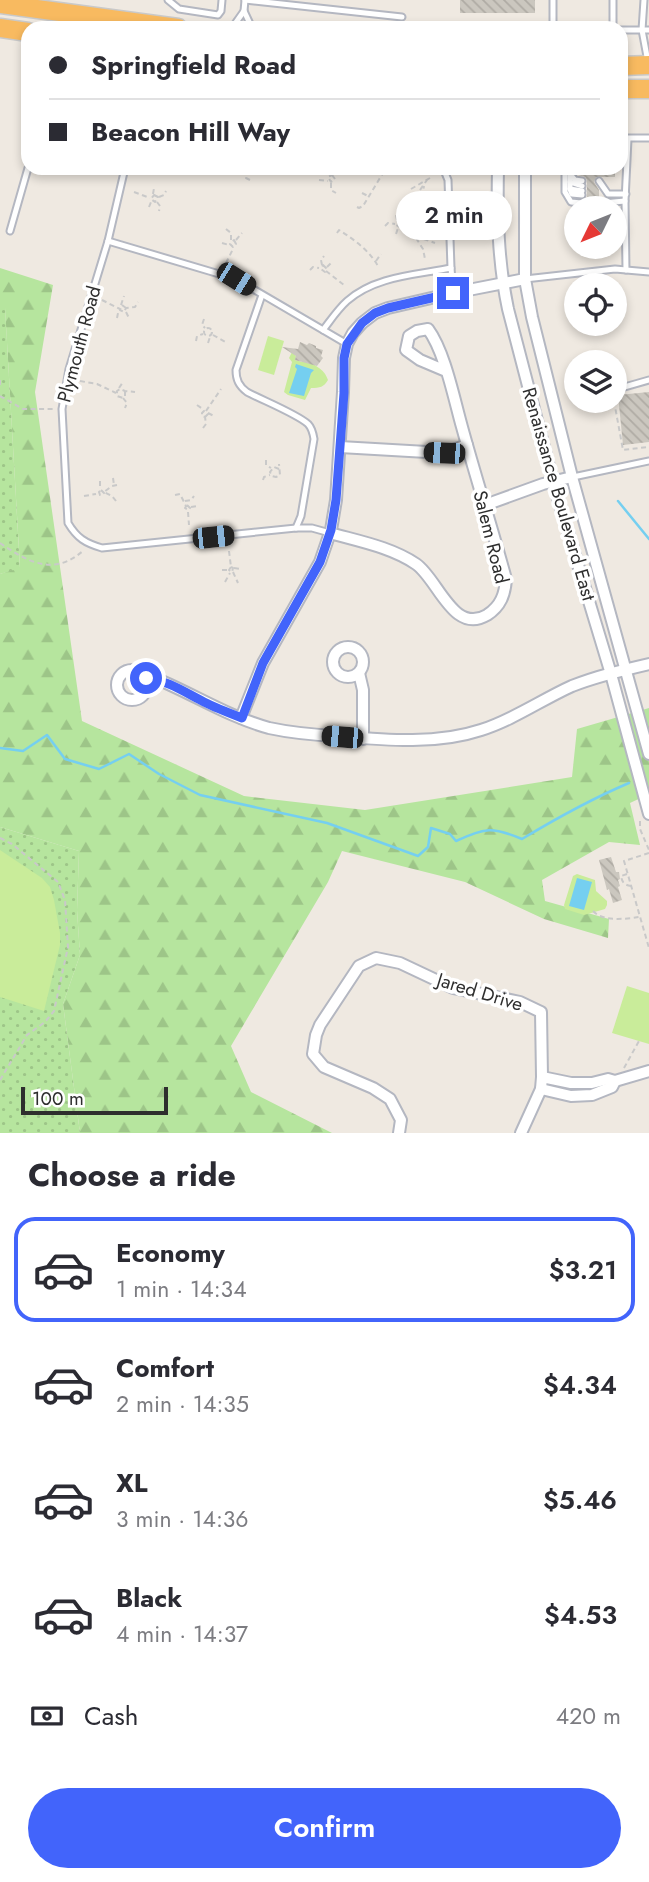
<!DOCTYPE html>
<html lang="en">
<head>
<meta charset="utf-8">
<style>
  body { margin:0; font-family:Jost,sans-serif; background:#f7f7f7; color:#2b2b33; height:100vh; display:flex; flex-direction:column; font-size:26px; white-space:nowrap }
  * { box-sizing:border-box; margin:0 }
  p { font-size:23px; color:#7c7c81 }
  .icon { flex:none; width:38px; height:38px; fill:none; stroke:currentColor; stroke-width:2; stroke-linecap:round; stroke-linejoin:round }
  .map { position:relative; height:1133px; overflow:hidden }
  .sheet { display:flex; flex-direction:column; background:#fff; flex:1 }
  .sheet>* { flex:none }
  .banner { position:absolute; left:21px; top:21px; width:607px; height:154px; border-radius:21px; box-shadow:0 4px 10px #0003; display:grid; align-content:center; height:154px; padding:0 28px; background:#fff }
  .needle { width:46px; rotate:227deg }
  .fabs { position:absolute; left:564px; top:196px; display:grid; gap:14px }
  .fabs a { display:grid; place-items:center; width:63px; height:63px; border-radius:50%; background:#fff; box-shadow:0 4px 10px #0003; font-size:35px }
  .scale { position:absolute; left:21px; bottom:18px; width:147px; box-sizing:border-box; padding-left:7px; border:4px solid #2e2e2e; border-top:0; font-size:19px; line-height:24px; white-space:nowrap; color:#2e2e2e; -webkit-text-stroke:5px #fff; paint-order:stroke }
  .end { position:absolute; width:32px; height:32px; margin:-16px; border:9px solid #4264fb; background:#fff; box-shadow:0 0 0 4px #fff }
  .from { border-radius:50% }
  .bubble { position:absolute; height:49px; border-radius:24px; background:#fff; box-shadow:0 4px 10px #0003; font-size:23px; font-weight:600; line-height:49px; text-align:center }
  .car { position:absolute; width:21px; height:42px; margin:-21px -10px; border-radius:9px; box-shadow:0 0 5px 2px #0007; background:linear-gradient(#222 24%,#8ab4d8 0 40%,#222 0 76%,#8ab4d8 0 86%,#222 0) }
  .banner b { display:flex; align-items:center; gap:24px; height:66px; font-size:26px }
  .banner b+b { border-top:2px solid #e1e1e2 }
  .banner i { width:18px; height:18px; background:#2b2b33 }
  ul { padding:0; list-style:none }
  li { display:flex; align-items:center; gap:21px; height:105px; margin:0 14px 10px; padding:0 14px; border:4px solid transparent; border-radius:21px }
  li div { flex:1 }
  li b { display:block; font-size:26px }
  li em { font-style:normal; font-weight:600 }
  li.selected { border-color:#4264fb }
  li>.icon { width:63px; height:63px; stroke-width:1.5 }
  h2 { padding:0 28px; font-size:32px; line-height:84px }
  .pay { display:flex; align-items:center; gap:18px; height:77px; padding:0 28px; font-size:26px }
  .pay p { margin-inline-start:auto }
  .cta { display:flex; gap:14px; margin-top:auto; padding:14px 28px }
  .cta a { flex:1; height:80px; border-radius:42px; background:#4264fb; color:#fff; font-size:28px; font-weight:600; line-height:80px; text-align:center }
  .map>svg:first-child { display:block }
</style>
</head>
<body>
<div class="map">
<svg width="649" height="1133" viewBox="0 0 649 1133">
  <defs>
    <pattern id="forest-firs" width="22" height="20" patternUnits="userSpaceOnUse" patternTransform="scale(1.75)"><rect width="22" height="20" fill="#b6e59e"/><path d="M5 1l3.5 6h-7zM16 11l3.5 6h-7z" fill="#9dc588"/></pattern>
    <pattern id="park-dots" width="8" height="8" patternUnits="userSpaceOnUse" patternTransform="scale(1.75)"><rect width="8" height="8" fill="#b6e59e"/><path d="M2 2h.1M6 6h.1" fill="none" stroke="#9dc588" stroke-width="1.8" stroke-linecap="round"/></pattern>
    <pattern id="building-back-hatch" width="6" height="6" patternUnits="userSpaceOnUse" patternTransform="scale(1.75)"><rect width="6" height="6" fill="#cbc7bf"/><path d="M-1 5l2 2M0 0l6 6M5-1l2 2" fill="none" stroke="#afaba4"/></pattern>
  </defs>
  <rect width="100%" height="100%" fill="#efe9e1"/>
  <!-- forest -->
  <polygon fill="url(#forest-firs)" points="0,268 53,285 35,392 82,721 244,796 365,810 572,777 577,729 649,708 649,794 630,803 640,845 609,842 542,880 545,901 609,919 608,938 544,919 465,882 342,851 328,882 231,1046 251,1092 332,1133 80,1133 63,1004 80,955 77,910 79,851 0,827 0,574 20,567 5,308 0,307"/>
  <!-- park -->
  <g fill="url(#park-dots)">
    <polygon points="0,307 5,307 20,568 0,574"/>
    <polygon points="0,827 79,851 77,910 80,955 63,1004 80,1133 0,1133"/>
  </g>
  <!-- pitch -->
  <g fill="#c9ec9a">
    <polygon points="268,336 284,341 274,375 258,370"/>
    <path d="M292 352 296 356 295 360 302 362 304 358C313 366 324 367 328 380 324 387 320 388 311 388L305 400 288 395 284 392 292 362 289 358Z"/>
    <polygon points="0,850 42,878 50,887 54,900 60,933 60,945 44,1011 0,997"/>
    <polygon points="577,874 595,880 596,891 607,901 607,905 605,909 584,915 565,909 564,905 573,876"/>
    <polygon points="627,986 649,993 649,1044 612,1033"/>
  </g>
  <!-- water -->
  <g fill="#75cff0">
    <polygon points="296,364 314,370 311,373 304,396 289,393 297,369 295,367"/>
    <polygon points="577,878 592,882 584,910 569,906"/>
  </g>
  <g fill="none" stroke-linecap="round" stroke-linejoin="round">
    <!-- stream -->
    <g stroke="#75cff0" stroke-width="2.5">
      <polyline points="618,501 649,539"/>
      <path d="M0 748 23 751 47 735 65 759 99 769 129 754 159 774 200 795 327 823 418 856 428 847 431 828 450 834 456 841C486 828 491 826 522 839 557 818 591 799 629 783"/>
    </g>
  </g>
  <!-- building -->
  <g fill="url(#building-back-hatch)">
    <rect x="460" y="0" width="75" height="13"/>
    <polygon points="576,168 615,168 615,177 596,177 594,182 599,190 599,197 587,197 587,180 585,177 578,175"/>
    <polygon points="300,342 307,345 309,343 316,346 316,348 323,350 321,356 323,358 317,366 295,360 296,356 282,347 298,349"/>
    <polygon points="649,392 649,442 623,445 618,395"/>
    <polygon points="611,857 616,872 619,872 620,879 618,880 620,886 618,887 622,900 613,903 609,889 607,890 599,860"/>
  </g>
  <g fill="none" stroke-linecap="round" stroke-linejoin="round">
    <defs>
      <g id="service">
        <polyline points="168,0 179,9 218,15 221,11 222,0"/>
        <polyline points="245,0 402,17"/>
        <polyline points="553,0 553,28"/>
        <polyline points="644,0 642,30 648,62"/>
        <polyline points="244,11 252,28"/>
        <polyline points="232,28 244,11 245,0"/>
        <polyline points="613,28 613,0"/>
        <polyline points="621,30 649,30"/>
        <polyline points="621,138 649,138"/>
        <path d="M125 168 108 241 69 369 62 409 68 523C77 538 85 543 102 548L296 528H312L330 533"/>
        <polyline points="443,168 448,180 451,268 453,293"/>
        <polyline points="565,168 565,192 571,202 592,204 625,201"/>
        <polyline points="570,168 570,174 575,180 582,181"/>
        <polyline points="570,174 570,182 582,186"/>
        <polyline points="599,181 608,194 626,194"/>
        <polyline points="570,182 570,189 582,191"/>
        <polyline points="570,189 572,194 582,195"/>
        <polyline points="10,231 28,168"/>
        <polyline points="108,241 236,279 347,344"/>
        <polyline points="626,270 625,201 628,139"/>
        <polyline points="525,279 615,269 649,272"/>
        <path d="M262 295 236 370C236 380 239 386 247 392 262 400 297 414 308 424 312 428 313 433 314 439L301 516 296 528"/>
        <path d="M323 330C330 321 338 309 347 301 375 276 416 275 451 268"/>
        <polyline points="614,390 649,380"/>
        <polyline points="573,477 649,461"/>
      </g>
      <g id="minor">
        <path d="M498 168C497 216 498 262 508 309L553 482 611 674 649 814"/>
        <polyline points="525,168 525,279 532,317 572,477 649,754"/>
        <polyline points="340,447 444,453 467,445"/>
        <polyline points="485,505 543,484 572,477"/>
        <path d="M330 533C358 541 391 547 416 564 438 579 453 635 487 615 501 606 505 594 506 579 492 528 476 478 462 427 454 399 445 352 428 329L417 331 409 336 406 350 420 360 446 371"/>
        <circle cx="348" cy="662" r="15"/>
        <circle cx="132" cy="685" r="15"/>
        <polyline points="359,673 363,690 363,739"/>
        <path d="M146 678 157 679C195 695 229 717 269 728 292 733 315 735 338 736 385 740 436 745 481 730 513 720 541 700 572 686 597 676 623 670 649 664"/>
        <polyline points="241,718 263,663 320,562 331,530 336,500 343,392 344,358 347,344 353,333 362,323 375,313 388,308 453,293 525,279"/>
        <polyline points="542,1077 571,1083 592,1083 608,1079 615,1081 649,1071"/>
        <polyline points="541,1089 571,1096 592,1095 612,1087 615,1081"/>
        <polyline points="399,1133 401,1120 390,1099 373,1088 324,1067 313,1054 316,1035 320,1025 359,966 376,958 400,963 453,988 520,1002 541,1012 542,1077 541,1089 521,1133"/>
      </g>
      <g id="trunk">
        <polyline points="0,4 178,28"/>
        <polyline points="0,28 28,32"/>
        <polyline points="621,66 649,65"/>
        <polyline points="621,89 649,89"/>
      </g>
    </defs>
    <!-- service casing -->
    <use href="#service" stroke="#b4b7c1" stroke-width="9"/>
    <!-- minor casing -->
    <use href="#minor" stroke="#b4b7c1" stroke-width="14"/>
    <!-- trunk casing -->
    <use href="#trunk" stroke="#c9c9c9" stroke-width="21"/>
    <!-- path -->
    <g stroke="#c9c9c9" stroke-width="2" stroke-dasharray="5 3.5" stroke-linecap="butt">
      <polyline points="234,168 236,169 241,168"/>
      <polyline points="295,168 296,169"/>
      <polyline points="247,169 246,178 250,180"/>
      <polyline points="325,171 330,175"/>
      <polygon points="332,175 335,179 331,182 328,177"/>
      <polyline points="333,175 338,168"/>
      <polyline points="319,180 328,181"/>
      <polyline points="331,183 331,190 336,193"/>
      <polyline points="411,189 430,178"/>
      <polyline points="420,190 427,180"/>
      <polyline points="134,192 150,198"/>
      <polyline points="362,193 368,196"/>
      <polyline points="153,194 154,188"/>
      <polygon points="154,195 158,197 155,202 151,199"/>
      <polyline points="159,197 164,195 166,191"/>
      <polyline points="422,197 424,186"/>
      <polyline points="157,202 160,206 159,211"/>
      <polyline points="149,207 151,202"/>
      <polyline points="357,207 359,208 363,206 386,168"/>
      <polyline points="397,220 396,215 399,210"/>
      <polygon points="398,221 402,222 400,227 396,225"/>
      <polyline points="385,226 388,223 395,224"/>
      <polyline points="402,226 415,236 435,243"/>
      <polyline points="226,229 231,233 231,240"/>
      <path d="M337 233 339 230C355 240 371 252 379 268"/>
      <polyline points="396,234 398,228"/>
      <polyline points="416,238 423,249 425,259"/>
      <polygon points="234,240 236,244 233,247 230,244"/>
      <polyline points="236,240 242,233"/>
      <polyline points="222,243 229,245"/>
      <polyline points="376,261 381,254"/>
      <polyline points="226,263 233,249"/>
      <polyline points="322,265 321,260 324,256"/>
      <polygon points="323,265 327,269 325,272 321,269"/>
      <polyline points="327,267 332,262"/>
      <polyline points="310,270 313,267 319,268"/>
      <polyline points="326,271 344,285"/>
      <polyline points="102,300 120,309"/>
      <polyline points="121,305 124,296"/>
      <polyline points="126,308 122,305 120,310 124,312 126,308 135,307 138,302"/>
      <polyline points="126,312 129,318"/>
      <polyline points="117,318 118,313 121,312"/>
      <polyline points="204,319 202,325 205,328"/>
      <circle cx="208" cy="332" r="4"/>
      <polyline points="213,335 227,343"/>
      <polyline points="196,341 197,336 203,334"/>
      <polyline points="208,343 210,337"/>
      <polyline points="0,380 0,387"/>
      <polyline points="80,381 97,384 116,393"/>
      <polyline points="119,388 123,382"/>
      <polyline points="125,391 125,396 123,398 117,396 117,391 120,389 125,391 135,392"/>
      <polyline points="0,396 23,409 55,409"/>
      <polyline points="123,398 127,403 125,408"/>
      <polyline points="614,401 623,450 648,447"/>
      <polyline points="197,405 204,410"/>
      <polyline points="206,411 221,389"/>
      <polyline points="208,413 214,416"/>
      <polyline points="203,428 206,424 205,417 202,416 202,413 204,411 208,414 205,417"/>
      <polyline points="266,460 266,465 271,468"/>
      <polyline points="279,469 274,467 270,472 272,476 276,477 280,475 279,464"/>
      <polyline points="113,478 114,485"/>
      <polyline points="263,480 264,477 270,475"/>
      <polyline points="100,481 100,489"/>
      <polygon points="101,490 104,493 100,495 99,492"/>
      <polyline points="175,495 180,494 186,506"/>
      <polyline points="84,496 96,494"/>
      <polyline points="116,501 112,496 104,492 112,486 117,485"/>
      <polyline points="185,501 191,500 194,496"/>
      <polygon points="187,505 190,508 188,510 185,508"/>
      <polyline points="191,507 198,506"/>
      <polyline points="188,512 189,525"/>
      <path d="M0 543C28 562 54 577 84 550"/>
      <polyline points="229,551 231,567"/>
      <polygon points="231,567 233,568 232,572 229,570"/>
      <polyline points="234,568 241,569"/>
      <polyline points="222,570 228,570"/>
      <polyline points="233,572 238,583"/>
      <polyline points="225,582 230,573"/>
      <polyline points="640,821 640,829 649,850"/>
      <polyline points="0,838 12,844 58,882 65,900 68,947 54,1011 45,1022 27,1035 0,1080"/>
      <polyline points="649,853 624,861 649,948"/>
      <path d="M627 874 621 876C622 882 624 885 631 886"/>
      <path d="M593 911C603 922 625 919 639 917"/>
      <polyline points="624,1068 639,1041"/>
    </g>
    <!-- service -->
    <use href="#service" stroke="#fff" stroke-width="5"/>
    <!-- minor -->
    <use href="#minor" stroke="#fff" stroke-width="10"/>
    <!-- trunk -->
    <use href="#trunk" stroke="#f8ba60" stroke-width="18"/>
  </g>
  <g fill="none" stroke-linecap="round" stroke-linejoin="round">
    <!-- route -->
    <path stroke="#4264fb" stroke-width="9" d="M146 678C167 680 186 693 204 702 216 708 229 713 242 718L263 663 320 562 331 530 336 500 344 393V358L347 344 362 323 375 313 388 308 453 293"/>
  </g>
  <g text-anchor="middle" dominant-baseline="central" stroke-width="7" stroke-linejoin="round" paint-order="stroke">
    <!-- street labels -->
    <g font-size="19" fill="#2e2e2e" stroke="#fff">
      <text transform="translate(79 344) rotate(-75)">Plymouth Road</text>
      <text transform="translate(559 494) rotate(74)">Renaissance Boulevard East</text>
      <text transform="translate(491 537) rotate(76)">Salem Road</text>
      <text transform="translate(480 992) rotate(17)">Jared Drive</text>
    </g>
  </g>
</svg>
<div class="fabs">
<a><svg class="needle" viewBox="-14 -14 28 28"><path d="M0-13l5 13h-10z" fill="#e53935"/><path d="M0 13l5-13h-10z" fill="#7c7c81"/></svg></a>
<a><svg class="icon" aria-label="locate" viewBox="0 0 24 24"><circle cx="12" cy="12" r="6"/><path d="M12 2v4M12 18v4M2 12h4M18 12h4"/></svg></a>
<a><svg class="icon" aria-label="layers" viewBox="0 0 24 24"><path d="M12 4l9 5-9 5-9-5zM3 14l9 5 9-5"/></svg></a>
</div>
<div class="scale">100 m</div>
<i class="end from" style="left:146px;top:678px"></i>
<i class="end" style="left:453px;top:293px"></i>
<div class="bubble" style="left:396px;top:191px;width:116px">2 min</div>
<i class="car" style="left:236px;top:279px;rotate:122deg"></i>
<i class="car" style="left:444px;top:453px;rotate:272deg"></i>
<i class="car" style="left:213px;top:537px;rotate:84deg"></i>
<i class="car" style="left:342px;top:737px;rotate:275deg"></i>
<div class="banner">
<b><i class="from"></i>Springfield Road</b>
<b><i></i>Beacon Hill Way</b>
</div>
</div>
<section class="sheet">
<h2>Choose a ride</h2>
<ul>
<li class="selected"><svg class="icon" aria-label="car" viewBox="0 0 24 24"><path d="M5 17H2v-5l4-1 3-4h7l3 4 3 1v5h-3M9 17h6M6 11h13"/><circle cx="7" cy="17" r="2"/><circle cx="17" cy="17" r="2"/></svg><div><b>Economy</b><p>1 min · 14:34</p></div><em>$3.21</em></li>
<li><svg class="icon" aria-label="car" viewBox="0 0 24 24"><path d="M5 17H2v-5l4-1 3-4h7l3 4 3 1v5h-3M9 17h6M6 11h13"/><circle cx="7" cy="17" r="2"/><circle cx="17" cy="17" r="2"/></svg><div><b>Comfort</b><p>2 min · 14:35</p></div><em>$4.34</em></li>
<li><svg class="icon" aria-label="car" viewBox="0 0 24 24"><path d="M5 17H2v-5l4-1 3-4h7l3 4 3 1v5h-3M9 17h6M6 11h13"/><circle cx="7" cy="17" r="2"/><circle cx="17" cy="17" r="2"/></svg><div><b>XL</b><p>3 min · 14:36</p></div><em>$5.46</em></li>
<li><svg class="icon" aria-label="car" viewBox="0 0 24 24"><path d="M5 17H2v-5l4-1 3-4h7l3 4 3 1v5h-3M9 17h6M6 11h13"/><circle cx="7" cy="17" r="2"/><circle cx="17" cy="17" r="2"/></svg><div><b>Black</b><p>4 min · 14:37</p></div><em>$4.53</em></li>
</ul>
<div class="pay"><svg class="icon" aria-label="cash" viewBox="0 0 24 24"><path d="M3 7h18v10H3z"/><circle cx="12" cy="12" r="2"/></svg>Cash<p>420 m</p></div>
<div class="cta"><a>Confirm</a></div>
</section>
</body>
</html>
